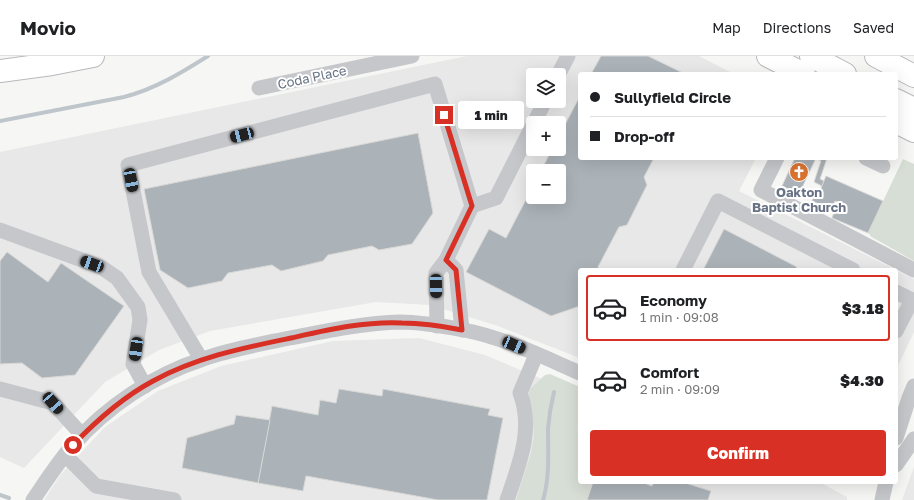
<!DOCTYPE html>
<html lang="en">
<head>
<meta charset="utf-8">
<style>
  body { margin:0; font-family:"Golos Text",sans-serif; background:#f6f6f6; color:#202124; height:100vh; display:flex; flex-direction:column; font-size:15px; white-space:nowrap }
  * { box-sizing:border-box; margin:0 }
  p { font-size:13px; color:#757577 }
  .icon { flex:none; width:22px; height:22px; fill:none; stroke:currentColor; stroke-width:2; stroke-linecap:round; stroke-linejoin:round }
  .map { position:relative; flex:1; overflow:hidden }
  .side { position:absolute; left:578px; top:212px; width:320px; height:216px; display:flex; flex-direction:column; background:#fff; border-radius:4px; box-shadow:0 4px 16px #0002 }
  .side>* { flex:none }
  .banner { position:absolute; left:578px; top:16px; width:320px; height:88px; border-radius:4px; box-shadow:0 4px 16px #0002; display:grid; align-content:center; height:88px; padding:0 12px; background:#fff }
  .controls { position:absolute; left:526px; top:12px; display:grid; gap:8px }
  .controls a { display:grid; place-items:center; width:40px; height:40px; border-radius:4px; background:#fff; box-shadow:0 4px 16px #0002; font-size:20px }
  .end { position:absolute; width:18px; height:18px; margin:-9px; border:5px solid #d93025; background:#fff; box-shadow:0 0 0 2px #fff }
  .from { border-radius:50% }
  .bubble { position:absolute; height:28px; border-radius:4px; background:#fff; box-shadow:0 4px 16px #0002; font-size:13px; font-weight:800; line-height:28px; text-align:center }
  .car { position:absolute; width:12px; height:24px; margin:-12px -6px; border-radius:5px; box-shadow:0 0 3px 1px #0007; background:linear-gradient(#222 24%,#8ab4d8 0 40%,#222 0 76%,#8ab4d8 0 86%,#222 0) }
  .banner b { display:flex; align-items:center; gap:14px; height:38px; font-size:15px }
  .banner b+b { border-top:1px solid #e0e0e0 }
  .banner i { width:10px; height:10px; background:#202124 }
  ul { padding:7px 0 0; list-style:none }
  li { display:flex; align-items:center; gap:12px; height:66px; margin:0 8px 6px; padding:0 4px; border:2px solid transparent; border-radius:4px }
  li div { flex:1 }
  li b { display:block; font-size:15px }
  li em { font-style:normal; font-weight:800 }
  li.current { border-color:#d93025 }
  li>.icon { width:36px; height:36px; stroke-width:1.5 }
  .action { display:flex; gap:8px; margin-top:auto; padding:8px 12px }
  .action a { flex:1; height:46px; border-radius:4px; background:#d93025; color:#fff; font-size:16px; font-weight:800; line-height:46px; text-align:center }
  header { display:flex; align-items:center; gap:24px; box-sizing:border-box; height:56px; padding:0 20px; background:#fff; border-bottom:1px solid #e0e0e0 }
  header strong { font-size:19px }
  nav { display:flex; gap:22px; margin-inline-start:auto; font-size:14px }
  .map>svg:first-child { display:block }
</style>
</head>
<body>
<header>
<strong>Movio</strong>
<nav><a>Map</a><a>Directions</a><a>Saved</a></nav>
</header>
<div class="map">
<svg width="914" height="444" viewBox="0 0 914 444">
  <rect width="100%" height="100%" fill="#f6f7f4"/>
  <!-- built -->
  <g fill="#e7e8e7" fill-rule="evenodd">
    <path d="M467 0H699L734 18H580V102H756L739 135 914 223V276L896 314V214H580V302L498 270 430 249 376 246 210 275 159 294 105 326 24 412 0 401V96ZM533 19H559V45H533ZM533 67H559V93H533ZM533 115H559V141H533Z"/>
    <polygon points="419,282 485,299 580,339 580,426 817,426 823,428 847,441 847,444 44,444 61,418 105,371 158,335 221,310 333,285"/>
    <polygon points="914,411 914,444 902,444"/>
  </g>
  <!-- green -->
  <g fill="#d7ded5">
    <polygon points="903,103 914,108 914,205 870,180 870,179 868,177"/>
    <polygon points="550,318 580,331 580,363 577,371 580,372 580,426 592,426 587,444 516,444 531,397 534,380 532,350 528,341 530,333 545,319"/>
  </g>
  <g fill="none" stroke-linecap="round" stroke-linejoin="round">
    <!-- stream -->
    <g stroke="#bfc6cb" stroke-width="4">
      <path d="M0 65 124 41C155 33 181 17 208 0"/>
      <polyline points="0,439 9,442"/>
      <path d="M543 444C550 421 548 396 548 373 549 360 551 348 554 336"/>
    </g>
  </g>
  <!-- building -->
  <g fill="#abb2b8" stroke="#d8d8d6">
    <polygon points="601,0 648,0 681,16 681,18 591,18"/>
    <polygon points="580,40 580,102 654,102 644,121 647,129 627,169 619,171 598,211 599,214 580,214 580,250 551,260 466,216 489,173 506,182 533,130 533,141 559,141 559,115 541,115 552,93 559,93 559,80"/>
    <polygon points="418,77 433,157 412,188 379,194 372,190 328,199 323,205 281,215 272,209 228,217 222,225 188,232 160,214 144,133"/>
    <polygon points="795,102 816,102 799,138 782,130"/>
    <polygon points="816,102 827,102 820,123 824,125 822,130 814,126 821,105"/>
    <polygon points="826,120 883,145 868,177 832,162 838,146 835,145 831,153 812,145 816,136 819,137"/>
    <polygon points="724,173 797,211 795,214 703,214"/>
    <polygon points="7,196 48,226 61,207 124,250 75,319 42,322 22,307 0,308 0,205"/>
    <polygon points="339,333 382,340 383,333 490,353 488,359 503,362 487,444 438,444 306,420 303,435 258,427 272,350 318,359 320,344 336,347"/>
    <polygon points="236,359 270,364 258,427 182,412 187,382 234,368"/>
    <polygon points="593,426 641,426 652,430 654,426 682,426 711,435 708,444 587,444"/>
  </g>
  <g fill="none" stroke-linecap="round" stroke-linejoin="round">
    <defs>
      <g id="highway">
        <polyline points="768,0 804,18"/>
        <polyline points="811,0 845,18"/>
        <polyline points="876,0 914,20"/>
        <polyline points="0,15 52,8 93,0"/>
        <polyline points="896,44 914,53"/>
        <polyline points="896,66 914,75"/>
      </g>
    </defs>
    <!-- highway casing -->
    <use href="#highway" stroke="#b7b9bd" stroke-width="24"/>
    <!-- minor -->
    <g stroke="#c5c7cb" stroke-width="15">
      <polyline points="558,19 568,0"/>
      <polyline points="259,32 412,0"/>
      <polyline points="534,67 545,45"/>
      <polyline points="777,102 761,134 914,214"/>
      <polyline points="866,102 883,110"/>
      <polyline points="472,150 496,142 533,69"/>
      <polyline points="0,174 101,211 117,222 138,251 140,264 133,308 145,330"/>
      <polyline points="446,204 456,214 462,274"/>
      <polyline points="683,214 718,145 853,214"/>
      <polyline points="896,236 912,244 896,275"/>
      <polyline points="201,303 149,216 128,109 435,28 472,150 446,204 436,217 437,270"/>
      <polyline points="0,333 53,347 82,379"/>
      <polyline points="896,382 909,342 914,330"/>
      <polyline points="65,399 96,430 174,444"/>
      <polyline points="896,409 914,383"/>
      <path d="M33 444C46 425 58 406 73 389 107 350 154 319 203 303 231 293 261 288 290 282 326 275 363 267 400 266 421 266 443 270 464 274 505 282 543 301 580 317"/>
      <path d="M507 444C519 409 534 373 520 337L536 299"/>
      <polyline points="882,444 886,426"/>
    </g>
    <!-- highway -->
    <use href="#highway" stroke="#fff" stroke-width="22"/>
  </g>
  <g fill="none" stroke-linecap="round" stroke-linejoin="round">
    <!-- route -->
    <path stroke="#d93025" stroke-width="5" d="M73 389C97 364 123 341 153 325 197 301 243 292 291 282 327 274 365 265 402 267 422 267 442 270 462 274L456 214 446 204 472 150 444 59"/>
  </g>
  <!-- icons -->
  <defs>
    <symbol id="church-disc" viewBox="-11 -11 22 22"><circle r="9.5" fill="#da7330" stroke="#fff"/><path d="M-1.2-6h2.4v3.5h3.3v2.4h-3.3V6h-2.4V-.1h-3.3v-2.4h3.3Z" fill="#fff"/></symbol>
  </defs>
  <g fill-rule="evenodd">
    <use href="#church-disc" x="788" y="105" width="22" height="22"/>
  </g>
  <g text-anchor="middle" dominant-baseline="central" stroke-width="4" stroke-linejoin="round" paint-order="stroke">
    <!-- street labels -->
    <g font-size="13" fill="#677284" stroke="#fff">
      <text transform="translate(312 21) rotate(-12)">Coda Place</text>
    </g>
    <!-- poi labels -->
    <g font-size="13" font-weight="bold" fill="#677284" stroke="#fff">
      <text x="799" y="136">Oakton<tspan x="799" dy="15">Baptist Church</tspan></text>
    </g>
  </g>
</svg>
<div class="controls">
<a><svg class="icon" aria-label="layers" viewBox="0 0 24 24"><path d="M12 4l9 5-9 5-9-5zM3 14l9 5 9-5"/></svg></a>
<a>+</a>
<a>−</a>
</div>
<i class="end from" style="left:73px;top:389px"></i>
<i class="end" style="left:444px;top:59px"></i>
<div class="bubble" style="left:458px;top:45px;width:66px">1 min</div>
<i class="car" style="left:242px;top:79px;rotate:255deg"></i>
<i class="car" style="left:131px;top:124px;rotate:169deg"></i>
<i class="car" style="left:92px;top:208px;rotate:290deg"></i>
<i class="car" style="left:436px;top:230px;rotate:179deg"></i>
<i class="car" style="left:514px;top:289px;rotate:113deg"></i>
<i class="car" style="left:136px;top:293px;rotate:188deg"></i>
<i class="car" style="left:53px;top:347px;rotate:139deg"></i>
<div class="banner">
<b><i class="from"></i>Sullyfield Circle</b>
<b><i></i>Drop-off</b>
</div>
<section class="side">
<ul>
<li class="current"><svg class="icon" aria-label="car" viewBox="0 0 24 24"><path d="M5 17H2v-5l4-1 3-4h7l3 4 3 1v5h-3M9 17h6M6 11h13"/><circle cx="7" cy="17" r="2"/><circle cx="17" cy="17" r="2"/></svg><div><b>Economy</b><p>1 min · 09:08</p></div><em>$3.18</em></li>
<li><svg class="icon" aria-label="car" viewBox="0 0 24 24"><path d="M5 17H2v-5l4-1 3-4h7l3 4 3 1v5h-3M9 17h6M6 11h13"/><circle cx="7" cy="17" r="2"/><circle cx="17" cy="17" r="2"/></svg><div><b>Comfort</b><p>2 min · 09:09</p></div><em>$4.30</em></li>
</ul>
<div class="action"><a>Confirm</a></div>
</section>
</div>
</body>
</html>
